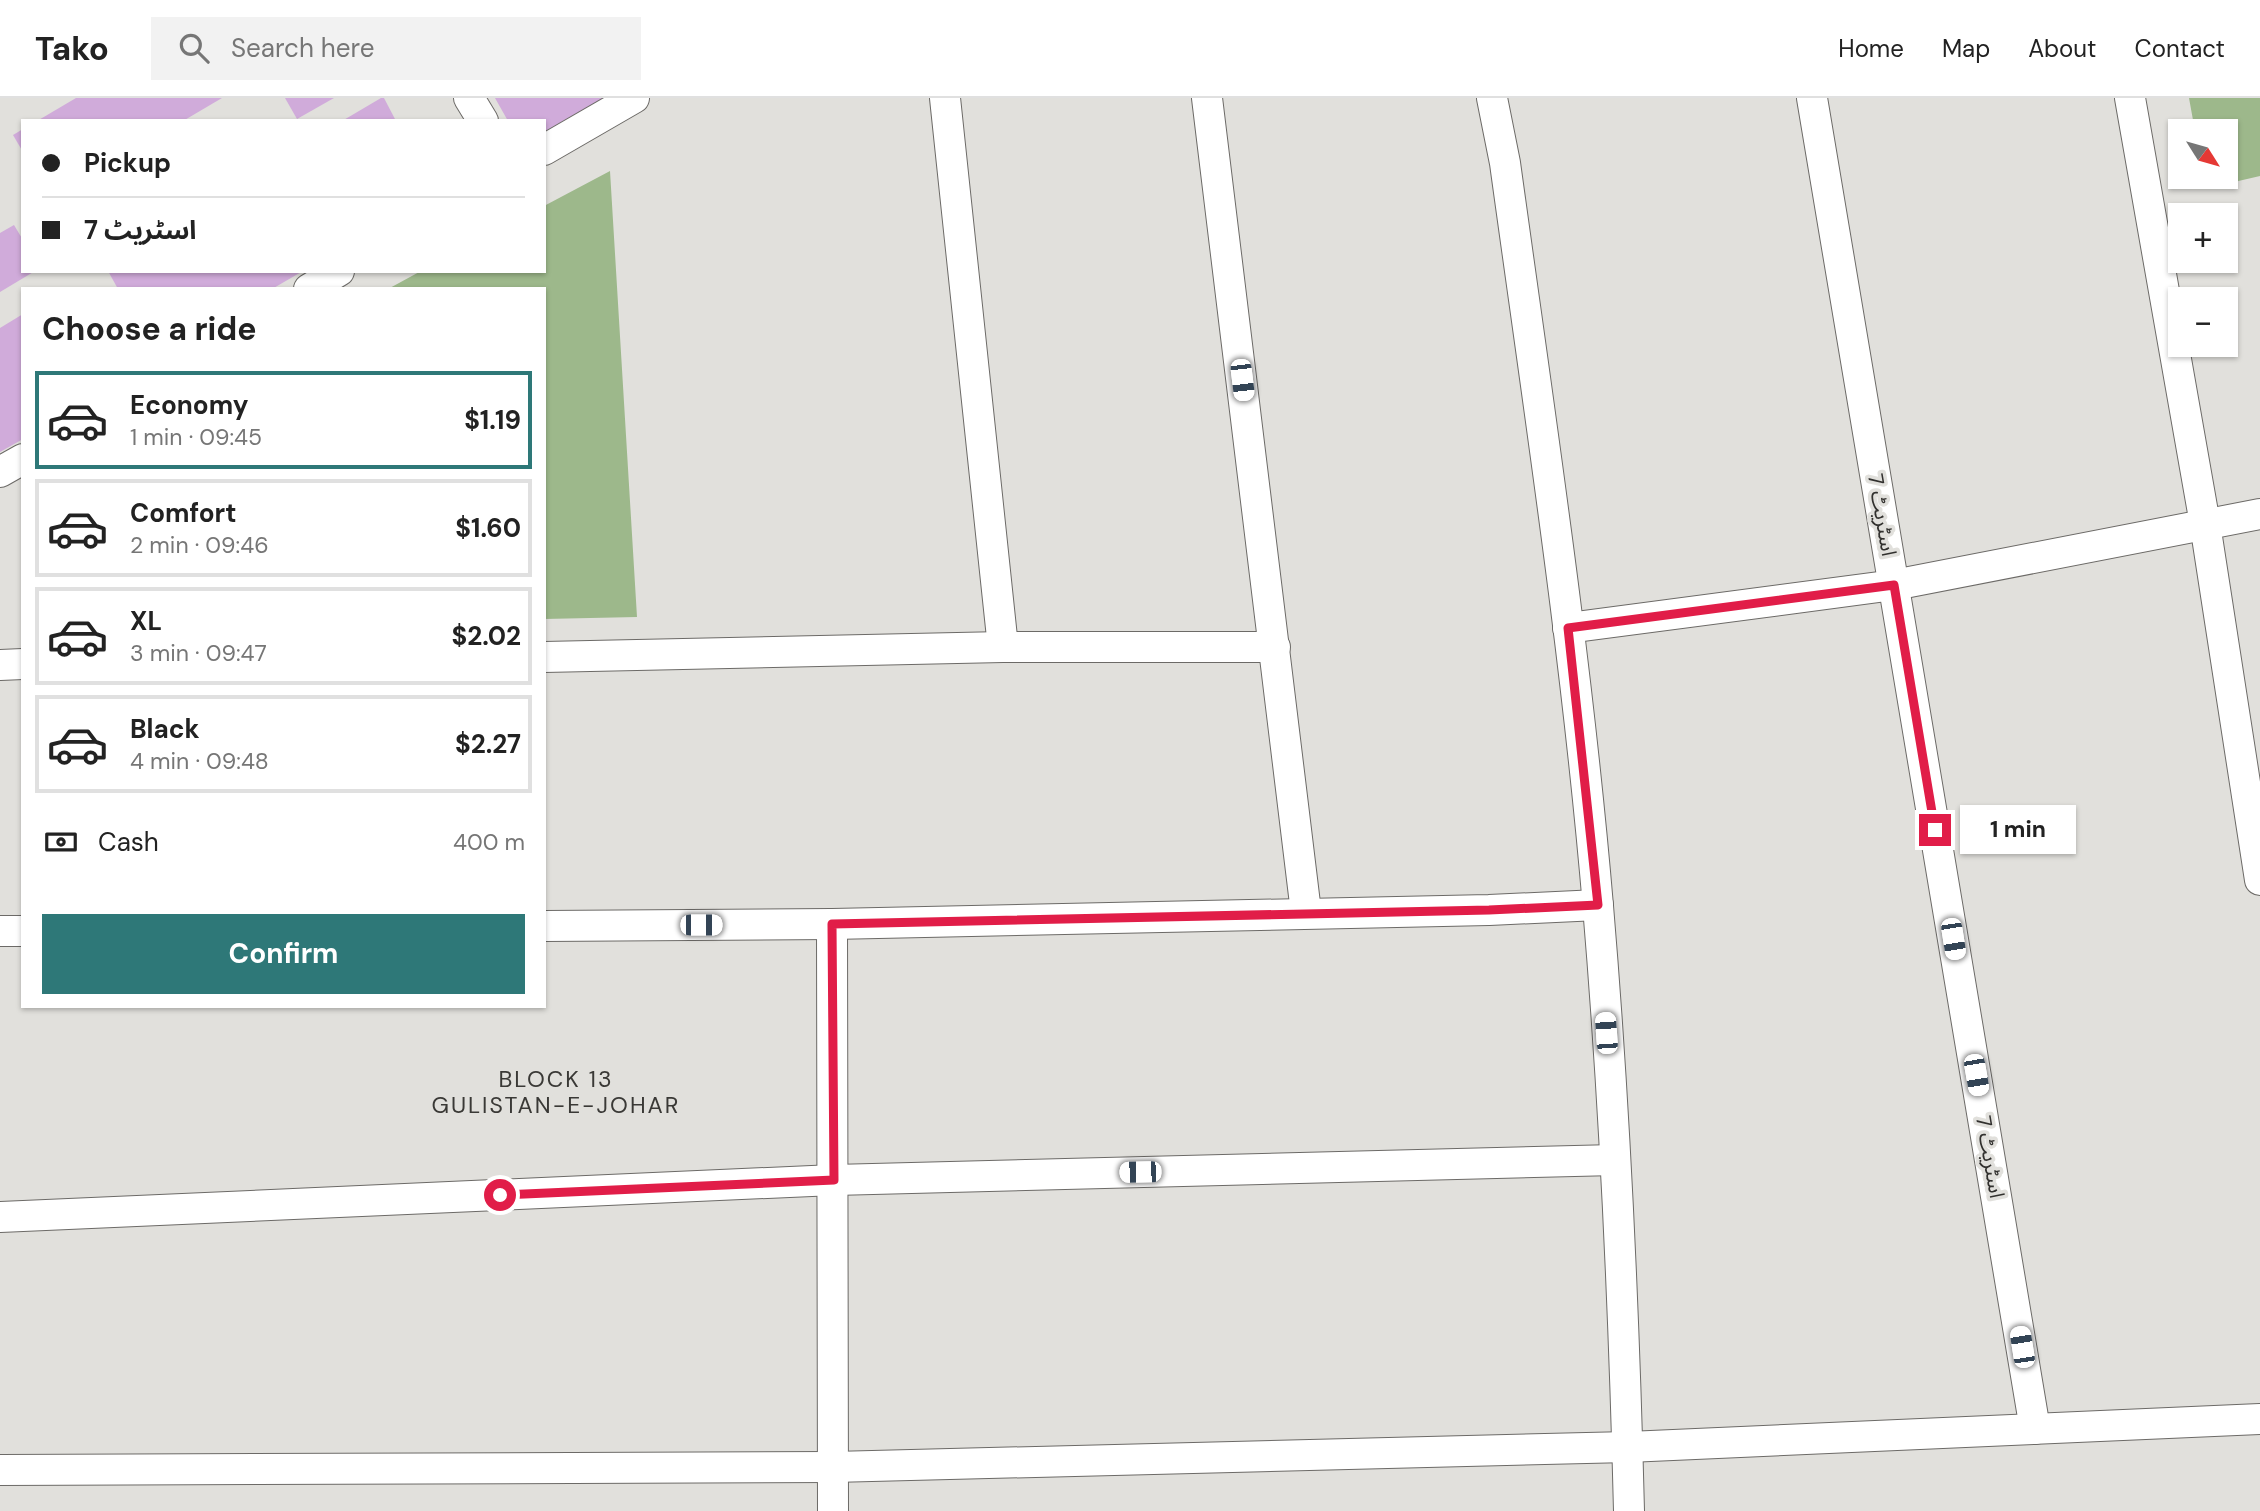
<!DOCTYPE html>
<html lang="en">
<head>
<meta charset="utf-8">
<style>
  body { margin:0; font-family:"DM Sans","Noto Sans Arabic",sans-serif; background:#f2f2f2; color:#222; height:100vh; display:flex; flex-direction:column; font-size:26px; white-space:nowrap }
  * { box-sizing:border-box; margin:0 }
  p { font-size:23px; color:#767676 }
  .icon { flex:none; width:38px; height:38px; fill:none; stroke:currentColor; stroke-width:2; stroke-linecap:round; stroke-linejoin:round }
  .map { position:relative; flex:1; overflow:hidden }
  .sheet { position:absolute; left:21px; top:189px; width:525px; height:721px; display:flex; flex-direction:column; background:#fff; border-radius:0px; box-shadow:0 2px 5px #0004 }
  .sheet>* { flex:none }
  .banner { position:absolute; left:21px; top:21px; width:525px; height:154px; border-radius:0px; box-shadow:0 2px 5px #0004; display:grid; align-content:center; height:154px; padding:0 21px; background:#fff }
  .needle { width:46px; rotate:127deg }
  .controls { position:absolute; left:2168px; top:21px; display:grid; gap:14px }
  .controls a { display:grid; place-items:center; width:70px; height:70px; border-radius:0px; background:#fff; box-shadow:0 2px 5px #0004; font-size:35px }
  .end { position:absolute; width:32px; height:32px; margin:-16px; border:9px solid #e11d48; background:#fff; box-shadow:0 0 0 4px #fff }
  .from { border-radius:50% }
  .bubble { position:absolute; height:49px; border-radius:0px; background:#fff; box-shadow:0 2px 5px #0004; font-size:23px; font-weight:700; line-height:49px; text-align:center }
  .car { position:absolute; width:21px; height:42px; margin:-21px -10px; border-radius:9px; box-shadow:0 0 5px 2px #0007; background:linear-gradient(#fff 24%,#345 0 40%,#fff 0 76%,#345 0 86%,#fff 0) }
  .banner b { display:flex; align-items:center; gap:24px; height:66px; font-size:26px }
  .banner b+b { border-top:2px solid #e0e0e0 }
  .banner i { width:18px; height:18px; background:#222 }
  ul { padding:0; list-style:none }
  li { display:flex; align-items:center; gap:21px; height:98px; margin:0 14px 10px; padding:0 7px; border:4px solid #e0e0e0; border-radius:0px }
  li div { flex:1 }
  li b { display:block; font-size:26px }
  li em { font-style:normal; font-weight:700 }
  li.on { border-color:#2e7878 }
  li>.icon { width:63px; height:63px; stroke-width:1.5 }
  h2 { padding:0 21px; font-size:32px; line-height:84px }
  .pay { display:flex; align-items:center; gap:18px; height:77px; padding:0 21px; font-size:26px }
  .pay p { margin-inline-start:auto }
  .primary-button { display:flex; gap:14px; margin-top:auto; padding:14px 21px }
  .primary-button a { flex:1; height:80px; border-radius:0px; background:#2e7878; color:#fff; font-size:28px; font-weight:700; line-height:80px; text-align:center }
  header { display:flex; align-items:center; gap:42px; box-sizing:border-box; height:98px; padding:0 35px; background:#fff; border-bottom:2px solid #e0e0e0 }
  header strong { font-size:33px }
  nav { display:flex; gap:38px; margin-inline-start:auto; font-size:24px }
  .search { width:490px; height:63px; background:#f2f2f2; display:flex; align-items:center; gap:18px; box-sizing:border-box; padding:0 24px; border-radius:0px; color:#767676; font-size:26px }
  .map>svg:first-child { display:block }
</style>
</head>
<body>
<header>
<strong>Tako</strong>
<div class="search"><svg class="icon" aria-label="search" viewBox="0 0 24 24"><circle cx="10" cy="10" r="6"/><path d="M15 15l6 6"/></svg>Search here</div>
<nav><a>Home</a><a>Map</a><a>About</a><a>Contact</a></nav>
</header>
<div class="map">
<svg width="2260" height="1413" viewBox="0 0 2260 1413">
  <rect width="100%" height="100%" fill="#e1e0dc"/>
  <!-- green -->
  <g fill="#9db88b">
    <polygon points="2189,0 2260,0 2260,78 2204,91 2202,79 2226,79 2226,33 2195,33"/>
    <polygon points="610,73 637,519 544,521 544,191 388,191 421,173 544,173 544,108"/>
  </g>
  <!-- building -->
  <g fill="#d0abda">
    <polygon points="76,0 222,0 183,23 37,23"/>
    <polygon points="285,0 334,0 297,21"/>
    <polygon points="381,0 384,0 396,23 342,23"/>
    <polygon points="495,0 603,0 544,34 544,23 508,23"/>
    <polygon points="23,31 23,54 13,37"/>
    <polygon points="14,127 23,142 23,173 35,173 0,194 0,135"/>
    <polygon points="108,173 303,173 272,191 118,191"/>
    <polygon points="23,216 23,341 0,354 0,230"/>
  </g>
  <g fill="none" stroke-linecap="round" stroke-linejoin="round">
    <defs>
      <g id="minor">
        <polyline points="469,0 483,23"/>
        <polyline points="945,0 1003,549"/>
        <polyline points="1207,0 1306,814"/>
        <path d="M1492 0 1505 65C1539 312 1577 560 1598 808 1615 1009 1624 1211 1629 1413"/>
        <polyline points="1812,0 2035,1331"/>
        <polyline points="2130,0 2205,426 2260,782"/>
        <polyline points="544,52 634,0"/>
        <polyline points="309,191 339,173"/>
        <polyline points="0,374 23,361"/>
        <polyline points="1568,530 1894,487 2260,416"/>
        <polyline points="544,559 1003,549 1275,549"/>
        <polyline points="0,567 23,566"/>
        <polyline points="832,826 833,1413"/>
        <polyline points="544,828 832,826 1489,812 1598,807"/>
        <polyline points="0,833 23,833"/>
        <polyline points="0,1119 834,1082 1615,1062"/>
        <polyline points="0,1372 833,1369 1628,1349 2260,1321"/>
      </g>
    </defs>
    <!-- minor casing -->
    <use href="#minor" stroke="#6c6a67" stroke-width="32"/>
    <!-- minor -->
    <use href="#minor" stroke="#fff" stroke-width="30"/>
  </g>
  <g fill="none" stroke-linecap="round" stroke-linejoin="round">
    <!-- route -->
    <polyline stroke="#e11d48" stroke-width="9" points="500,1097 834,1082 832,826 1489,812 1598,807 1568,530 1894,487 1935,732"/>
  </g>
  <g text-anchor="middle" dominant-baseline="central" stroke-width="7" stroke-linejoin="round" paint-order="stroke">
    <!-- street labels -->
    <g font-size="21" fill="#31302e" stroke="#e1e0dc">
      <text transform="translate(1882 417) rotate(80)">اسٹریٹ 7</text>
      <text transform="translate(1990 1059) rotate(80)">اسٹریٹ 7</text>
    </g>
    <!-- neighbourhood labels -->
    <g font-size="23" letter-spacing="2" fill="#3a3936" stroke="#e1e0dc">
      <text x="556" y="981">BLOCK 13<tspan x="556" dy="26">GULISTAN-E-JOHAR</tspan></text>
    </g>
  </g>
</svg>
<div class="controls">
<a><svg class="needle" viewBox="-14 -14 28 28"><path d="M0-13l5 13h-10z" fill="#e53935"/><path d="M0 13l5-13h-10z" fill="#767676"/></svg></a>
<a>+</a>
<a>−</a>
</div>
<i class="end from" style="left:500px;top:1097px"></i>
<i class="end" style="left:1935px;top:732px"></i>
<div class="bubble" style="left:1960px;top:707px;width:116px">1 min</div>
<i class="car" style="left:1242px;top:282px;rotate:173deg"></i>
<i class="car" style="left:701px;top:827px;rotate:90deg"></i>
<i class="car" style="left:1953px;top:841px;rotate:171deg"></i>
<i class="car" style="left:1606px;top:935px;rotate:356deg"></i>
<i class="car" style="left:1976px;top:977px;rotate:170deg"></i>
<i class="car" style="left:1140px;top:1074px;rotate:269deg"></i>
<i class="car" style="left:2022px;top:1249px;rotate:351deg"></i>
<div class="banner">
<b><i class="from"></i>Pickup</b>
<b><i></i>اسٹریٹ 7</b>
</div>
<section class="sheet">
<h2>Choose a ride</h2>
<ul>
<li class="on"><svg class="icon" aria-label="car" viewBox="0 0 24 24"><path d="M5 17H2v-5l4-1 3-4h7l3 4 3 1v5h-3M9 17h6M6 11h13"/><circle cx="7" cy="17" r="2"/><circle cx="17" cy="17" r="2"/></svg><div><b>Economy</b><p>1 min · 09:45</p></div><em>$1.19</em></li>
<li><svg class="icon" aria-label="car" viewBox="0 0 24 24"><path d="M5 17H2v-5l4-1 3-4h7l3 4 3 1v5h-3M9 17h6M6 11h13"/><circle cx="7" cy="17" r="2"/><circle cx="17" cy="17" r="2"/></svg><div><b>Comfort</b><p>2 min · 09:46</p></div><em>$1.60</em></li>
<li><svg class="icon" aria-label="car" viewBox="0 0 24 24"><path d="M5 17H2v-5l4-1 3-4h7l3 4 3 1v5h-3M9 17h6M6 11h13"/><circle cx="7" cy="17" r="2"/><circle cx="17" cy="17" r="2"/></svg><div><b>XL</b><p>3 min · 09:47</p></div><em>$2.02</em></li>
<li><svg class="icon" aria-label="car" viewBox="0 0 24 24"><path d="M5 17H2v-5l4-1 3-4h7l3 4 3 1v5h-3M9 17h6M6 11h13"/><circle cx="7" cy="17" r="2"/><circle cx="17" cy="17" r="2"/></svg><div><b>Black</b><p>4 min · 09:48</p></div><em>$2.27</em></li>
</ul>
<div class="pay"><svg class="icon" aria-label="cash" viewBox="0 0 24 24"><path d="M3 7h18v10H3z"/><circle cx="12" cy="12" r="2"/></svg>Cash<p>400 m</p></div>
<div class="primary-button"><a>Confirm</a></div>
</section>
</div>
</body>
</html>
